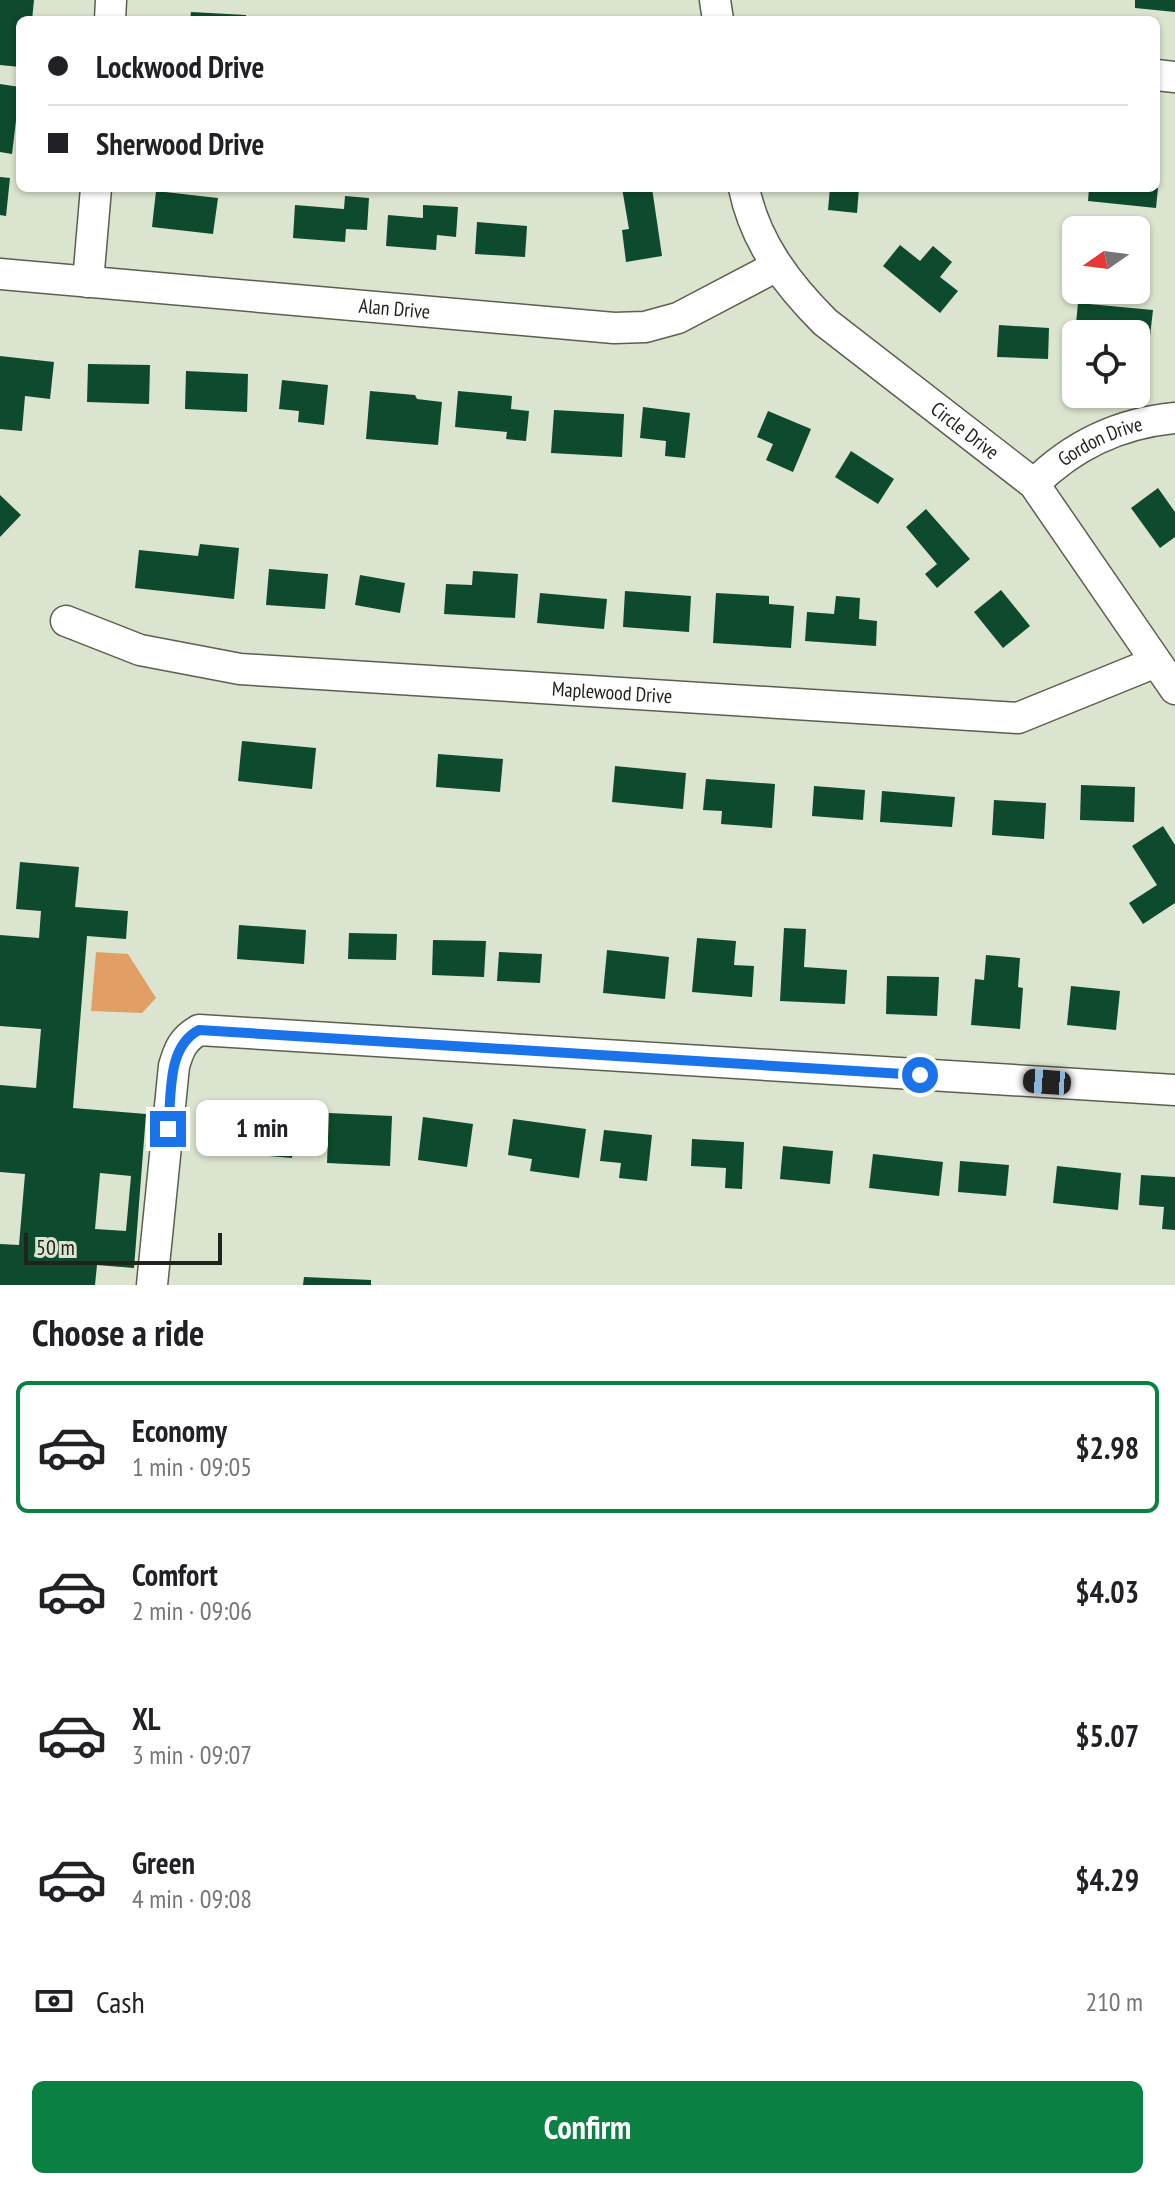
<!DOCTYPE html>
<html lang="en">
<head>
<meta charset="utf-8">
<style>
  body { margin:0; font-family:"PT Sans Narrow",sans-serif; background:#f6f6f6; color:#202124; height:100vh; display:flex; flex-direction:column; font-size:30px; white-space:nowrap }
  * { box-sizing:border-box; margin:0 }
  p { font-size:26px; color:#757577 }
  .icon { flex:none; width:44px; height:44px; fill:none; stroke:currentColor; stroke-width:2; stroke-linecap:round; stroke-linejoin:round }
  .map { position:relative; height:1285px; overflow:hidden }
  .sheet { display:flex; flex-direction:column; background:#fff; flex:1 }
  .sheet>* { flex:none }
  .banner { position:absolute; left:16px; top:16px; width:1144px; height:176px; border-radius:12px; box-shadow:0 2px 6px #0004; display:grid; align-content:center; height:176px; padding:0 32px; background:#fff }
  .needle { width:52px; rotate:256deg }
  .fabs { position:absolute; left:1062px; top:216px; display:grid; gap:16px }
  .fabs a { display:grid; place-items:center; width:88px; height:88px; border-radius:12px; background:#fff; box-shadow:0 2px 6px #0004; font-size:40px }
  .scale { position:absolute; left:24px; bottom:20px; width:198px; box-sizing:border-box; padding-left:8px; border:4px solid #21241c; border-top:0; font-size:22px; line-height:28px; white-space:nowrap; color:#21241c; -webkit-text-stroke:6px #dbe4ce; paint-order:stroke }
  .end { position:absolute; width:36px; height:36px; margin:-18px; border:10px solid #1a73e8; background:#fff; box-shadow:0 0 0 4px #fff }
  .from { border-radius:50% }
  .bubble { position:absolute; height:56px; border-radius:12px; background:#fff; box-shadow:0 2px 6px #0004; font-size:26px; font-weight:600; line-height:56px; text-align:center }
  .car { position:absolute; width:24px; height:48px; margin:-24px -12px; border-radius:10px; box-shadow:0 0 6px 2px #0007; background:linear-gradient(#222 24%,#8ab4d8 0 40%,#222 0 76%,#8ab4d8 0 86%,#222 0) }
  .banner b { display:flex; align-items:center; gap:28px; height:76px; font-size:30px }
  .banner b+b { border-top:2px solid #e0e0e0 }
  .banner i { width:20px; height:20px; background:#202124 }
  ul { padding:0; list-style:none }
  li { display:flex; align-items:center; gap:24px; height:132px; margin:0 16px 12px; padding:0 16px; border:4px solid transparent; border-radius:12px }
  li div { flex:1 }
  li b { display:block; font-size:30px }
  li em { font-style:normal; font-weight:600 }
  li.active { border-color:#0b8043 }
  li>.icon { width:72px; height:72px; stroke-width:1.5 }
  h2 { padding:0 32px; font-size:36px; line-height:96px }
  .pay { display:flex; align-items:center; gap:20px; height:88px; padding:0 32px; font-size:30px }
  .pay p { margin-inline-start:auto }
  .action { display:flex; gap:16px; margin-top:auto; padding:16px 32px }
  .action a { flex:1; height:92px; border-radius:12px; background:#0b8043; color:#fff; font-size:32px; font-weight:600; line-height:92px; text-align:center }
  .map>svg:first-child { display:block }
</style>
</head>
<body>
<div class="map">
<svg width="1175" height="1285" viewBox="0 0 1175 1285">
  <rect width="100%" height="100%" fill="#dbe4ce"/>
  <!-- green -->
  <polygon fill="#e19e65" points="96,952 128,954 156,998 142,1013 91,1011"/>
  <!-- building -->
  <g fill="#0e4a2d" fill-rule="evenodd">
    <polygon points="0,0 34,0 32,20 20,20 20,67 0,65"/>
    <polygon points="1135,0 1175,0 1175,12 1135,8"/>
    <polygon points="191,12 246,15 246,20 190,20"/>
    <polygon points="0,84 20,87 12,154 0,152"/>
    <polygon points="0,177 10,178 6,216 0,215"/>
    <polygon points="622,188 652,188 662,256 626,262 622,230 629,229"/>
    <polygon points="830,188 859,188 857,213 828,210"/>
    <polygon points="1089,188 1158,188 1156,208 1088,201"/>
    <polygon points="156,191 218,198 213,234 152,227"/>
    <polygon points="345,196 369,198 367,230 346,229 345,242 293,238 295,205 344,209"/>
    <polygon points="423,205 458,207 456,237 437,235 436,250 386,246 388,215 423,218"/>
    <polygon points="477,222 527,226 525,257 475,254"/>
    <polygon points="900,245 920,261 933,246 952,262 940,277 958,291 940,313 883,266"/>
    <polygon points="1078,303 1153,310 1149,345 1136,343 1136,334 1075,334"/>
    <polygon points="999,325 1049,328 1048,359 997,357"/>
    <polygon points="0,356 54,362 50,399 25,396 22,431 0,429"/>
    <polygon points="88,364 150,365 149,404 87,402"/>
    <polygon points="186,371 248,374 247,412 185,409"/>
    <polygon points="282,380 328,385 324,425 298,422 299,411 279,409"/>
    <polygon points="370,391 415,395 417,399 442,402 438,445 366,439"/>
    <polygon points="458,391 512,396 511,409 529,411 526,441 506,439 507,432 455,427"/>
    <polygon points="643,407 690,413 685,458 665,456 666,441 640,438"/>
    <polygon points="554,410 624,414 622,457 551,453"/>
    <polygon points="768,411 811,429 793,472 766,460 773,444 757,437"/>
    <polygon points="851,451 894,479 878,504 835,477"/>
    <polygon points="1158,488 1175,512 1175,537 1160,548 1131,508"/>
    <polygon points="0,495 21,515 0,537"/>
    <polygon points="926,509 970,559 937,588 925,574 937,564 906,527"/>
    <polygon points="200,544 239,548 234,599 135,588 139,550 198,556"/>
    <polygon points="269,569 328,574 325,609 266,605"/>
    <polygon points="473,571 518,574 515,618 444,614 446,584 472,585"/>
    <polygon points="360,575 405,583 400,613 355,605"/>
    <polygon points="1001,590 1030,626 1003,648 974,612"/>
    <polygon points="625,591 691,596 689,632 623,627"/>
    <polygon points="540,593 607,599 604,629 537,623"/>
    <polygon points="716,593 769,596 769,604 794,606 791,648 713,643"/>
    <polygon points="836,596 860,598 859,619 877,621 876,646 805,641 807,612 834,614"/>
    <polygon points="242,741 316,748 312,789 238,781"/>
    <polygon points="438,754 503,759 500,792 436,787"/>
    <polygon points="615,766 686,773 683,809 612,802"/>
    <polygon points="706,779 775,784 772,828 721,824 722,811 703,810"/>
    <polygon points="1081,785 1135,787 1134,822 1080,820"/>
    <polygon points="814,786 865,790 863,820 812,816"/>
    <polygon points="882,791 955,797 952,827 880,822"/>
    <polygon points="994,800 1046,803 1044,839 992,835"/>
    <polygon points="1163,826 1175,845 1175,903 1143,924 1129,903 1157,885 1132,846"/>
    <path d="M20 862 79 867 75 907 128 911 126 939 87 936 73 1108 146 1114 134 1268 97 1265 95 1285H0V1244L19 1245 25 1174 0 1172V1085L36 1088 41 1029 0 1026V935L39 938 41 911 16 909ZM100 1173 131 1176 126 1231 95 1229Z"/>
    <polygon points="239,925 306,930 304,964 237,959"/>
    <polygon points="784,928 806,929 804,967 847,970 845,1004 780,1001"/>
    <polygon points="349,933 397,934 396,960 348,959"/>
    <polygon points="697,938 736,941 734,965 754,966 752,997 692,992"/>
    <polygon points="433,940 486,941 484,977 432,975"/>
    <polygon points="607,950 669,957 665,999 603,993"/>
    <polygon points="499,952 542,954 540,983 497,981"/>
    <polygon points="986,955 1020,958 1018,987 1023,988 1020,1029 971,1025 975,979 984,980"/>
    <polygon points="887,976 939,977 937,1016 886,1014"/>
    <polygon points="1071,986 1120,991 1116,1030 1067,1025"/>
    <polygon points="239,1101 317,1107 315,1144 293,1142 292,1158 269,1156 271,1133 237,1130"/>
    <polygon points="329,1113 392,1116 390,1166 327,1163"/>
    <polygon points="423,1117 473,1124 467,1167 418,1160"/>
    <polygon points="513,1119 586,1129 579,1178 530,1171 532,1159 508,1155"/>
    <polygon points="604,1130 652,1135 647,1181 619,1178 621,1163 600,1161"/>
    <polygon points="692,1139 744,1142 742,1189 725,1188 726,1168 691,1166"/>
    <polygon points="783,1146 833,1151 830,1184 780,1179"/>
    <polygon points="873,1154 943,1162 939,1196 869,1188"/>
    <polygon points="960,1161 1009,1165 1006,1196 958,1192"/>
    <polygon points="1057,1166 1121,1173 1118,1210 1053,1203"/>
    <polygon points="1141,1175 1175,1177 1175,1230 1162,1229 1164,1207 1139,1205"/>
    <polygon points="304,1277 371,1280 371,1285 303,1285"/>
  </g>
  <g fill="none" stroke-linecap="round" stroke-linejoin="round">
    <defs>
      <g id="minor">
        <polyline points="715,0 718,20"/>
        <polyline points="110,20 111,0"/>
        <polyline points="1156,75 1175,77"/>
        <path id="s1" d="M744 188C755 242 787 284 825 322L1034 484 1175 689"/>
        <path id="s2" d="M0 274 614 328 645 327 678 318 777 266"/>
        <polyline points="88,282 96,188"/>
        <path id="s3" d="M1034 484C1073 445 1121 423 1175 418"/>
        <path id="s4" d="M66 621 140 650 240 669 1018 718 1156 662"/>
        <path d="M152 1285 174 1066C179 1049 183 1039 199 1030L1175 1090"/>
      </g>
    </defs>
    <!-- minor casing -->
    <use href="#minor" stroke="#59604d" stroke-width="33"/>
    <!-- minor -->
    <use href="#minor" stroke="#fff" stroke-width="30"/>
  </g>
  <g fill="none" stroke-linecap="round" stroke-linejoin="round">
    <!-- route -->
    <path stroke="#1a73e8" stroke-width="10" d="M168 1129C172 1096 166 1047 199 1030L920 1075"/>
  </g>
  <g text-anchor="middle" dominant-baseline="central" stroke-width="8" stroke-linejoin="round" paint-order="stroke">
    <!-- street labels -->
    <g font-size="20" fill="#21241c" stroke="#dbe4ce">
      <text stroke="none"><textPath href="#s2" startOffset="396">Alan Drive</textPath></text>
      <text stroke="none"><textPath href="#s1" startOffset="336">Circle Drive</textPath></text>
      <text stroke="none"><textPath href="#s3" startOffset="80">Gordon Drive</textPath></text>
      <text stroke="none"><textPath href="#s4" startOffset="554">Maplewood Drive</textPath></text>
    </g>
  </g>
</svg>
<div class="fabs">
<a><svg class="needle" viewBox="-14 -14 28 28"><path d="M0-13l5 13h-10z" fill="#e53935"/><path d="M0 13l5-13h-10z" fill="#757577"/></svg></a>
<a><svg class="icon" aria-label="locate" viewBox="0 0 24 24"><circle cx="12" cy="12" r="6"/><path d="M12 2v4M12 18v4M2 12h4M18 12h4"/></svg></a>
</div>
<div class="scale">50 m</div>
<i class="end from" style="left:920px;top:1075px"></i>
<i class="end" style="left:168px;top:1129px"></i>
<div class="bubble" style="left:196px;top:1100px;width:132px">1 min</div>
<i class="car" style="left:1047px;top:1082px;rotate:274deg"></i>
<div class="banner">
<b><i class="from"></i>Lockwood Drive</b>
<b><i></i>Sherwood Drive</b>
</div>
</div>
<section class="sheet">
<h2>Choose a ride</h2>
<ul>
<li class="active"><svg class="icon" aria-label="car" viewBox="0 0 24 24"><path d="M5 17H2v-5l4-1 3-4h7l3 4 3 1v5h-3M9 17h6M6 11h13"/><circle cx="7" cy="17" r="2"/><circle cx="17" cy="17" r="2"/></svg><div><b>Economy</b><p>1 min · 09:05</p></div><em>$2.98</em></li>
<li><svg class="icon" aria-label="car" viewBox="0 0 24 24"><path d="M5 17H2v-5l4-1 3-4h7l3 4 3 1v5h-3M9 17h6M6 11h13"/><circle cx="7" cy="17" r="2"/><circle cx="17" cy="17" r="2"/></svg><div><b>Comfort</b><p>2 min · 09:06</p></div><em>$4.03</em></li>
<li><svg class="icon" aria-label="car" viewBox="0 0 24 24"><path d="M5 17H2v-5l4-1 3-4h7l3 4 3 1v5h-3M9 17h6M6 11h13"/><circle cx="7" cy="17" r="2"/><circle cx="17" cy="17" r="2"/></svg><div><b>XL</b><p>3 min · 09:07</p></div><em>$5.07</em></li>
<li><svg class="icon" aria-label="car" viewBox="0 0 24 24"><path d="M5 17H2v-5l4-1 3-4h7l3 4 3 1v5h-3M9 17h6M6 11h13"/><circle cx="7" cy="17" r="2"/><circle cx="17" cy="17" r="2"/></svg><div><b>Green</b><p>4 min · 09:08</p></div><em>$4.29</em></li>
</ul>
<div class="pay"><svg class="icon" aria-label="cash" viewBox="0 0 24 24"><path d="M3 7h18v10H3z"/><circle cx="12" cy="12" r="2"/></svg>Cash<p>210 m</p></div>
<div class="action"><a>Confirm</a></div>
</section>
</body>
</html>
